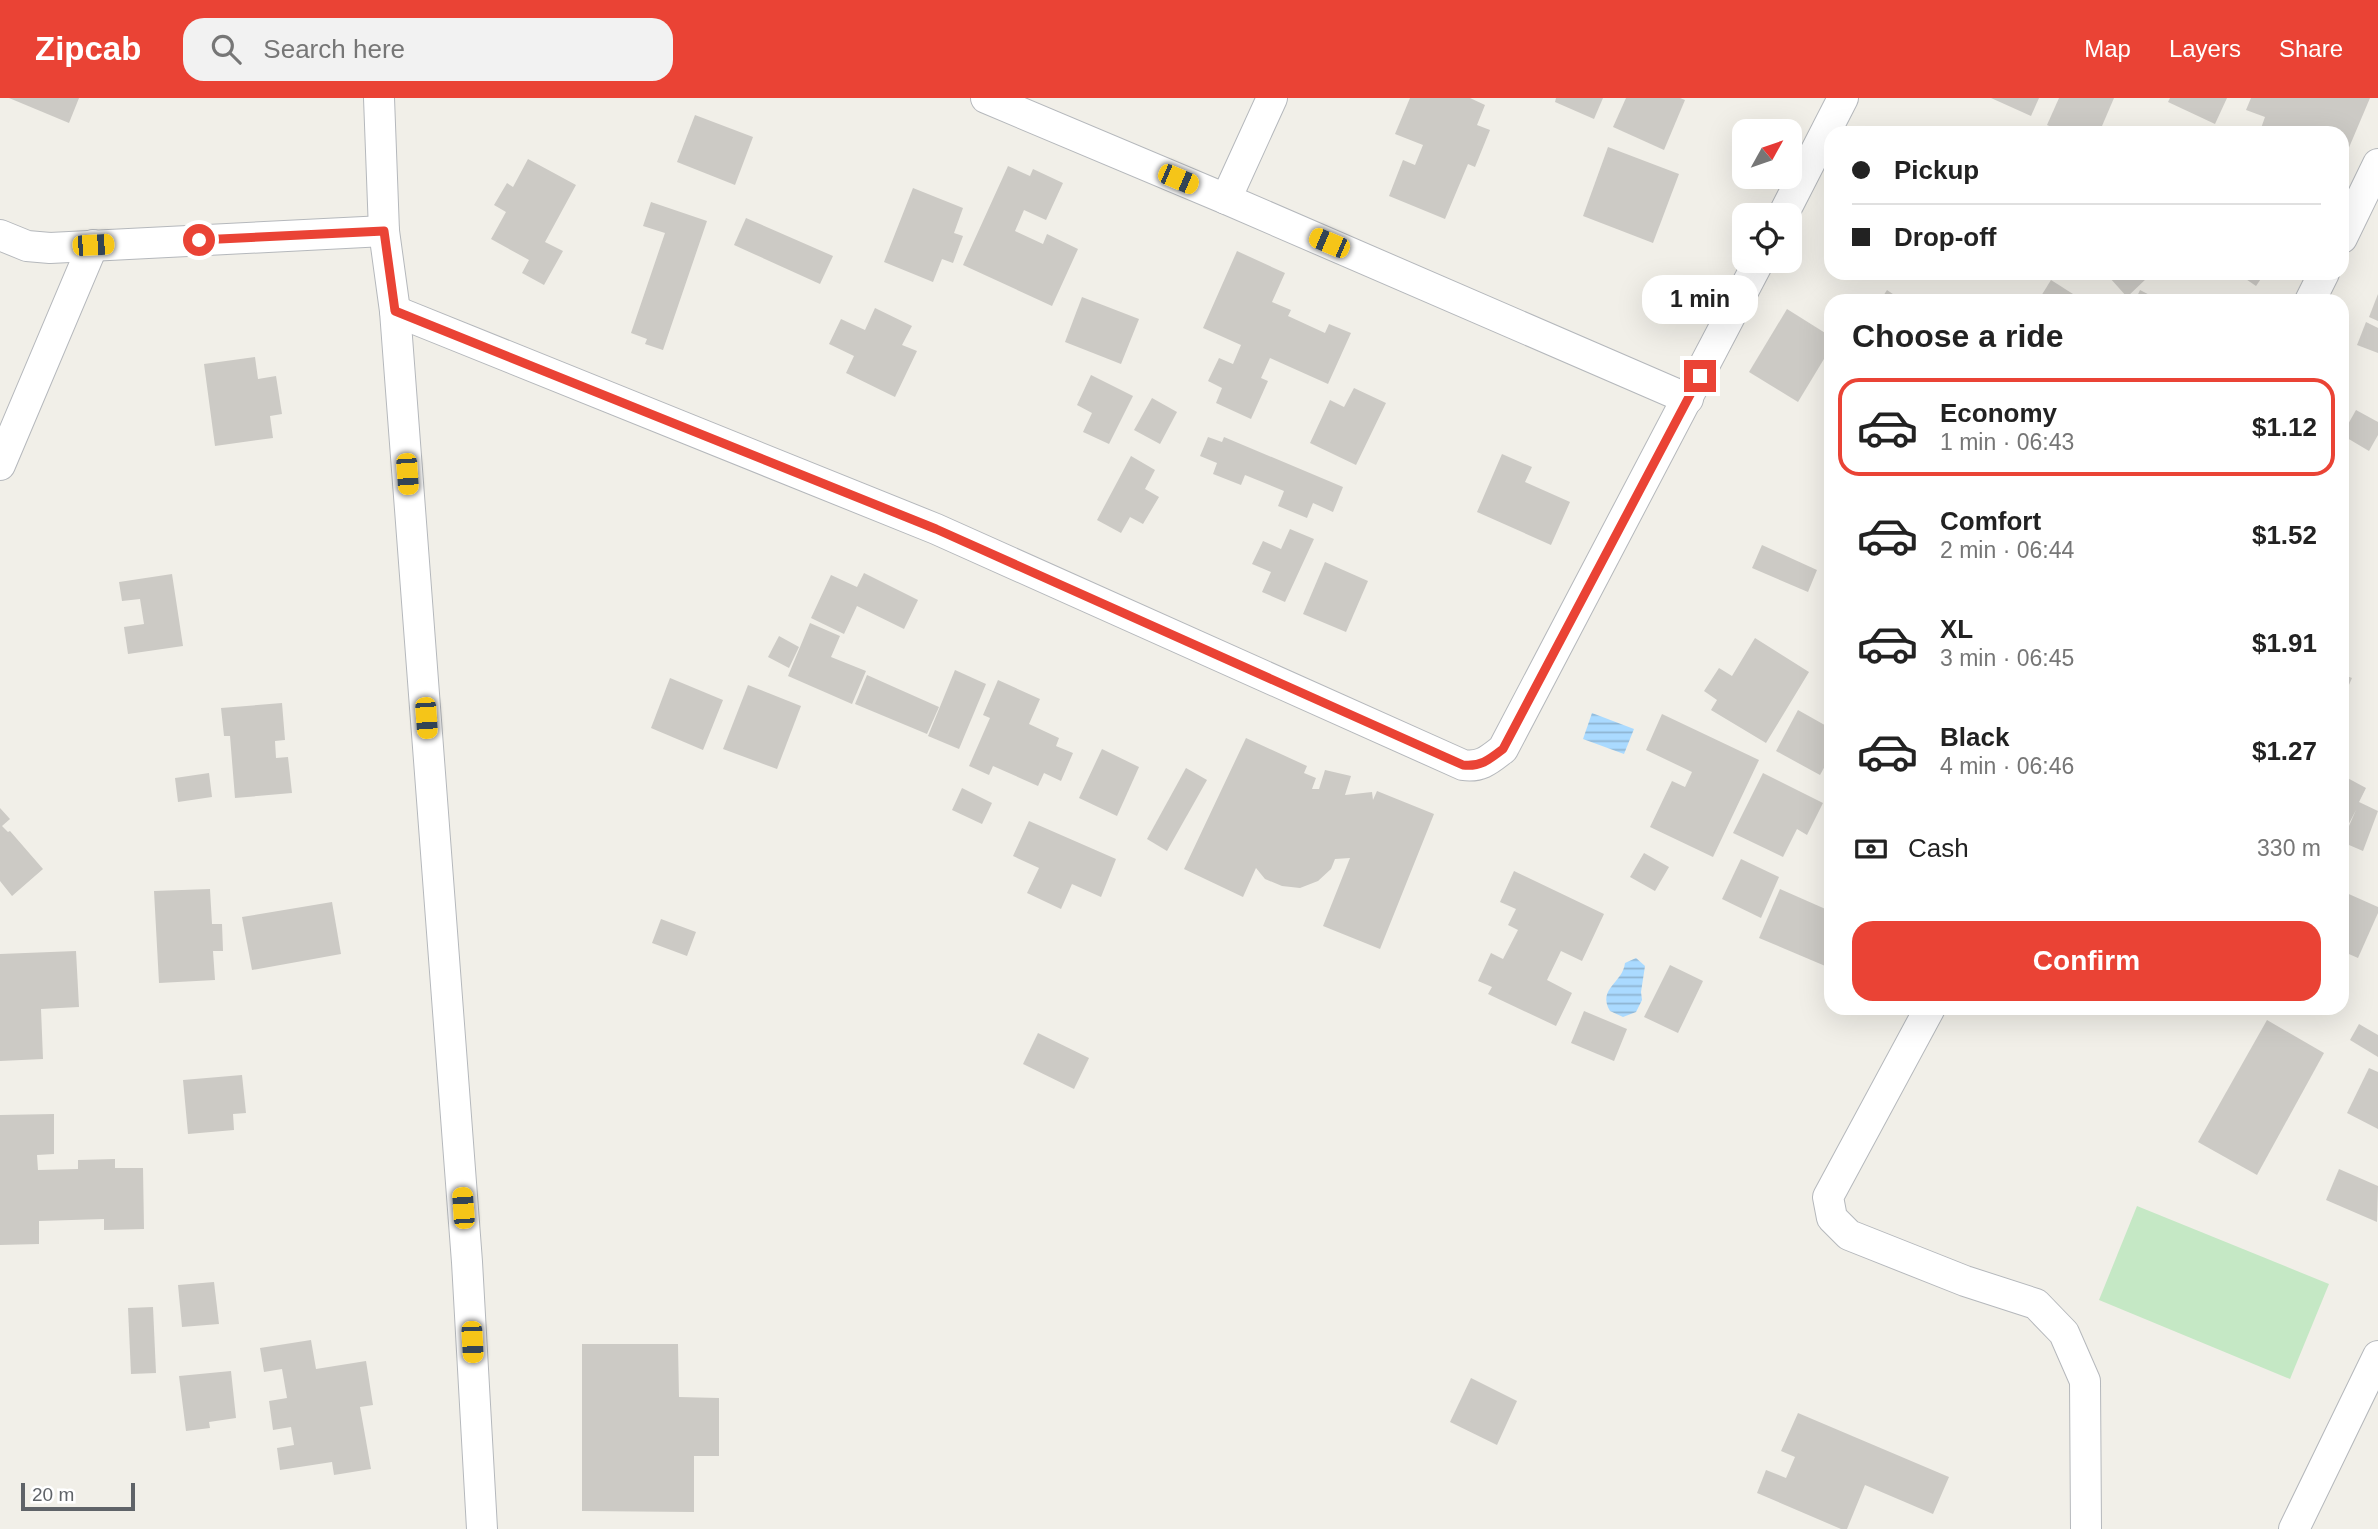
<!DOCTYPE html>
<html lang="en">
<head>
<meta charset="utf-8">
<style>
  body { margin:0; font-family:Arial,sans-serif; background:#f2f2f2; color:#222; height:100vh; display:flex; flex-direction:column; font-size:26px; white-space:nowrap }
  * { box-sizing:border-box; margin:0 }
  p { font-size:23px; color:#767676 }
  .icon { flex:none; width:38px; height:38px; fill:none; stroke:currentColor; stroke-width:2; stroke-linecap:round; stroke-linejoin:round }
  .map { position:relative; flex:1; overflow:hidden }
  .side { position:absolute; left:1824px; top:196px; width:525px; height:721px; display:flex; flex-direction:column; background:#fff; border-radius:21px; box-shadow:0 7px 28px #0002 }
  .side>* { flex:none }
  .top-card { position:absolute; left:1824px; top:28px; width:525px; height:154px; border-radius:21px; box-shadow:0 7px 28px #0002; display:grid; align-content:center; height:154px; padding:0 28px; background:#fff }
  .needle { width:46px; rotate:50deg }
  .controls { position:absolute; left:1732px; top:21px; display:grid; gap:14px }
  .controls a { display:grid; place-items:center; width:70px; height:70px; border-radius:14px; background:#fff; box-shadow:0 7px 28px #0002; font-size:35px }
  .scale { position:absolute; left:21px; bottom:18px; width:114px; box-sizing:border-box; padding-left:7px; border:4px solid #5f6368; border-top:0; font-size:19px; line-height:24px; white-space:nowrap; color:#5f6368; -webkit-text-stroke:5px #fff; paint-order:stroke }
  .end { position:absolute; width:32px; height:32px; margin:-16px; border:9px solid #ea4335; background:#fff; box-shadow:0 0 0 4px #fff }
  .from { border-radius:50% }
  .bubble { position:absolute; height:49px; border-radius:21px; background:#fff; box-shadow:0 7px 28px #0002; font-size:23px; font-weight:700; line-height:49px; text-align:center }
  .car { position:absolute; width:21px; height:42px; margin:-21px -10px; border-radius:9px; box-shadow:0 0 5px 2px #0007; background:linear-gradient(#f5c518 24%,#345 0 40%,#f5c518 0 76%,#345 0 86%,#f5c518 0) }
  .top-card b { display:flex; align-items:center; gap:24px; height:66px; font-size:26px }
  .top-card b+b { border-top:2px solid #e0e0e0 }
  .top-card i { width:18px; height:18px; background:#222 }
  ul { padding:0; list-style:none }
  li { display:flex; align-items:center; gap:21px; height:98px; margin:0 14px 10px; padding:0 14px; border:4px solid transparent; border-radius:21px }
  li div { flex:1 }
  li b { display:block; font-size:26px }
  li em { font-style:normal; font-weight:700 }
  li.current { border-color:#ea4335 }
  li>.icon { width:63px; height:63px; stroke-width:1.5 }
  h2 { padding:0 28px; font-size:32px; line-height:84px }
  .pay { display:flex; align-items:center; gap:18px; height:77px; padding:0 28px; font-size:26px }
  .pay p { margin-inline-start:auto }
  .action { display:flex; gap:14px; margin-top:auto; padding:14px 28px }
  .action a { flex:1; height:80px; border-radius:21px; background:#ea4335; color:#fff; font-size:28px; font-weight:700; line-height:80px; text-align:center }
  header { display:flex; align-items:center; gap:42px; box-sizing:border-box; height:98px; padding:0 35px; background:#ea4335; color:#fff }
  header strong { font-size:33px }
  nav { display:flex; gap:38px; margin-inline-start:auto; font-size:24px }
  .search { width:490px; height:63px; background:#f2f2f2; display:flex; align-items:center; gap:18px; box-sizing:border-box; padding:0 24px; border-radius:21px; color:#767676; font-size:26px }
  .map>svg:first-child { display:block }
</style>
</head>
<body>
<header>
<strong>Zipcab</strong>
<div class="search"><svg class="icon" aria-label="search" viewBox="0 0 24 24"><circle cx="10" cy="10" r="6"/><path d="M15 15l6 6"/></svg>Search here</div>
<nav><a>Map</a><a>Layers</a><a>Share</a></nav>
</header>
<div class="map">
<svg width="2378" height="1431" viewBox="0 0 2378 1431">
  <defs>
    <pattern id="water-rules" width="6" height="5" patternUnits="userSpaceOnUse" patternTransform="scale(1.75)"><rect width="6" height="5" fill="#aadaff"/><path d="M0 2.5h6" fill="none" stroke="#8eb4d2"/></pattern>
  </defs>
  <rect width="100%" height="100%" fill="#f1efe8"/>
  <!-- pitch -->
  <polygon fill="#c5e8c5" points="2137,1108 2329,1186 2290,1281 2099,1202"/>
  <!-- water -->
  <g fill="url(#water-rules)">
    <polygon points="1592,615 1634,631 1624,656 1583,641"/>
    <path d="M1636 860 1645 868 1641 894 1642 902 1636 914 1623 919 1610 913C1597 890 1623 885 1625 865Z"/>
  </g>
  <!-- building -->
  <g fill="#cccac5">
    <polygon points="9,0 79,0 69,25"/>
    <polygon points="1410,0 1470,0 1485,7 1477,27 1490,32 1475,69 1468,66 1445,121 1389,98 1403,62 1415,67 1423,47 1395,36"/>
    <polygon points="1556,0 1603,0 1594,21 1555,4"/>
    <polygon points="1626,0 1680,0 1685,2 1664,52 1613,29"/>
    <polygon points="1991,0 2039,0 2031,18"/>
    <polygon points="2059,0 2114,0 2099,35 2065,35 2047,27"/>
    <polygon points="2170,0 2227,0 2215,26 2168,4"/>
    <polygon points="2251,0 2370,0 2345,59 2342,58 2342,35 2265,35 2260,33 2265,19 2246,12"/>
    <polygon points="695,17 753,39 735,87 677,64"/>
    <polygon points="1608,49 1679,76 1653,145 1583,118"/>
    <polygon points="528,61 576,87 545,144 563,153 544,187 522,175 529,162 491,141 506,114 494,107 507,85 513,89"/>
    <polygon points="1008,68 1030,78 1033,71 1063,85 1046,122 1024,112 1015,133 1043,146 1047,136 1078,151 1052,208 963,167"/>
    <polygon points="913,90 963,110 954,135 963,138 953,165 942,161 933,184 884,164"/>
    <polygon points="651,104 707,123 663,252 645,246 647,241 631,235 665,135 643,128"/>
    <polygon points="746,120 833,158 820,186 734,147"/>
    <polygon points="1237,153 1285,175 1272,204 1291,212 1288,218 1325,235 1329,226 1351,235 1328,286 1270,260 1261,280 1268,283 1251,321 1216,305 1222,290 1208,283 1219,260 1233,266 1241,247 1203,230"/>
    <polygon points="2115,175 2157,175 2149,182 2147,180 2127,199 2110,180"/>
    <polygon points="2237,175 2265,175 2256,188"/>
    <polygon points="2051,182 2084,203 2038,203"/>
    <polygon points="1887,192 1903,203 1880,203"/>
    <polygon points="2140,192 2161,203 2135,203"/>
    <polygon points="2378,196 2378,223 2369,219"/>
    <polygon points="1082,199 1139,221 1121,266 1065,244"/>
    <polygon points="875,210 912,228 902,247 917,253 895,299 846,275 854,258 829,246 841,221 865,232"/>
    <polygon points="1787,211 1830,238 1830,251 1798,304 1749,274"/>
    <polygon points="2366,224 2378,230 2378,255 2357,247"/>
    <polygon points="255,259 258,281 276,278 282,316 270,318 273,340 215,348 204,266"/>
    <polygon points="1091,277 1133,298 1109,346 1083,334 1092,315 1077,307"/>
    <polygon points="1354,290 1386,305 1356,367 1310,345 1330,302 1344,309"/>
    <polygon points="1152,300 1177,314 1160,346 1134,332"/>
    <polygon points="2356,312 2378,324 2378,337 2369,353 2342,337"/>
    <polygon points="1208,339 1222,344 1224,339 1343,389 1333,414 1313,405 1307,420 1278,408 1284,393 1245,377 1241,387 1213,376 1217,365 1200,358"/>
    <polygon points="1502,356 1532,369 1525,384 1570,404 1551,447 1477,414"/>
    <polygon points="1131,358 1155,372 1145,391 1159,399 1143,426 1130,419 1121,435 1097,422"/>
    <polygon points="1290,431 1314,441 1285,504 1262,494 1271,474 1252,466 1263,443 1281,451"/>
    <polygon points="1762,447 1817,472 1808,494 1752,470"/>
    <polygon points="1325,464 1368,483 1346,534 1303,516"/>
    <polygon points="864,475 918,502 904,531 857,508 844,536 811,520 831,477 857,489"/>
    <polygon points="172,476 183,548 128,556 124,529 144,526 140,501 122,503 119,484"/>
    <polygon points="810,525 840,538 831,559 866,573 852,606 788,578"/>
    <polygon points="779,538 799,549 789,570 768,559"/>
    <polygon points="1755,540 1809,574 1766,645 1711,612 1717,602 1704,593 1719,570 1732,578"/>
    <polygon points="955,572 986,586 959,651 928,638"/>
    <polygon points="2342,576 2352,580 2342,603"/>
    <polygon points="867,577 939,609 927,636 855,606"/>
    <polygon points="670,580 723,602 703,652 651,630"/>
    <polygon points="998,582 1040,601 1029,626 1059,640 1056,648 1073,655 1061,683 1044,675 1038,688 993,668 989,677 969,668 990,620 983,617"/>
    <polygon points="748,587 801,608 777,671 723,651"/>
    <polygon points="282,605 285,642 275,643 276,660 288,659 292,695 235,700 230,638 224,638 221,610"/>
    <polygon points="1798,612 1830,630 1830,659 1820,677 1776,653"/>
    <polygon points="1662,616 1759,662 1713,759 1650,729 1672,683 1685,689 1692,674 1646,652"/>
    <polygon points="1246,640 1307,668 1304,675 1316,680 1312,691 1319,691 1325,672 1351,678 1345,697 1372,694 1373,702 1377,693 1434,716 1380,851 1323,828 1350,760 1335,761 1331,771 1318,783 1300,790 1282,788 1265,781 1256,770 1243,799 1184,771"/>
    <polygon points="1102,651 1139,669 1117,718 1079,700"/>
    <polygon points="1186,670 1207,682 1167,753 1147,741"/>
    <polygon points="209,675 212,699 178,704 175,680"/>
    <polygon points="1763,675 1823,705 1807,737 1797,731 1783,759 1733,735"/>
    <polygon points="2342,677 2366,690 2359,704 2378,713 2363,753 2342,744 2356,712 2342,739"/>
    <polygon points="962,690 992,705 982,726 952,712"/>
    <polygon points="0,710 10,721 2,728 8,734 10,733 43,771 12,798 0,783"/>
    <polygon points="1029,723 1116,761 1101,799 1072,786 1061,811 1027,795 1039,770 1013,758"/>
    <polygon points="1644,755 1669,769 1655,793 1630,779"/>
    <polygon points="1741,761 1779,779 1761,820 1722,801"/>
    <polygon points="1514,773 1604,816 1582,863 1561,853 1547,882 1572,895 1556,928 1488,896 1492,889 1478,883 1491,855 1503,861 1518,832 1508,827 1516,811 1500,804"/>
    <polygon points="210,791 212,826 222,826 223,853 213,853 215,882 159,885 154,793"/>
    <polygon points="1780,791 1830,813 1830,870 1759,840"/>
    <polygon points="2342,793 2378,809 2378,815 2358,860 2342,853"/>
    <polygon points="332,804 341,856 252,872 242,819"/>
    <polygon points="661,821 696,834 687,858 652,845"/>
    <polygon points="76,853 79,909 41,911 43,961 0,963 0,856"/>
    <polygon points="1670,867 1703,883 1678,935 1644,919"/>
    <polygon points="1584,913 1627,931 1614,963 1571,945"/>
    <polygon points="2267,922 2324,955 2257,1077 2198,1044"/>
    <polygon points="2359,926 2378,937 2378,959 2350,942"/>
    <polygon points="1038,935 1089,960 1074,991 1023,966"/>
    <polygon points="2369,970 2378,974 2378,1031 2347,1015"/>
    <polygon points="242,977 246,1015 233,1016 234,1032 188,1036 183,982"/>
    <polygon points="54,1016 54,1056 37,1057 38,1072 78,1071 78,1062 115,1061 115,1070 143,1070 144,1131 104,1132 104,1121 39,1123 39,1146 0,1147 0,1017"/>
    <polygon points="2339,1071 2378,1088 2377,1124 2326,1102"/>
    <polygon points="214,1184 219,1226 182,1229 178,1187"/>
    <polygon points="153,1209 156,1275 131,1276 128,1210"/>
    <polygon points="311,1242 316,1271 366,1263 373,1307 360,1309 371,1371 334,1377 332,1364 280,1372 277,1350 294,1347 291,1329 273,1332 269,1303 287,1300 282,1271 264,1274 260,1250"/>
    <polygon points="582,1246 678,1246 679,1299 719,1300 719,1358 694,1358 694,1414 582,1413"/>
    <polygon points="231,1273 236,1320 209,1324 210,1330 186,1333 179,1278"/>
    <polygon points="1471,1280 1517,1303 1497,1347 1450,1324"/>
    <polygon points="1798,1315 1949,1379 1933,1416 1865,1387 1847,1431 1841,1431 1757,1395 1766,1372 1786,1380 1795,1359 1781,1353"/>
  </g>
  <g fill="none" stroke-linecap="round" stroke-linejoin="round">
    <defs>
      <g id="street">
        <polyline points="379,0 384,133 395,213 467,1164 482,1431"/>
        <polyline points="986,0 1226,101 1688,301"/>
        <polyline points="1226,101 1272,0"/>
        <polyline points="1783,117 1843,0"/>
        <polyline points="0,137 27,148 50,150 384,133"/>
        <polyline points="2342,140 2378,66"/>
        <polyline points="2310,203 2324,175"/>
        <path d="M395 213 936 431 1463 667C1481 670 1490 661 1503 651L1759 163"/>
        <polyline points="0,367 93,147"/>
        <polyline points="1930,910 1828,1099 1832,1120 1849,1137 1965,1183 2036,1206 2064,1235 2085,1283 2086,1431"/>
        <polyline points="2294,1431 2378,1258"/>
      </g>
    </defs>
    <!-- street casing -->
    <use href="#street" stroke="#b5b8bc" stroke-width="32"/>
    <!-- street -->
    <use href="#street" stroke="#fff" stroke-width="30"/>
  </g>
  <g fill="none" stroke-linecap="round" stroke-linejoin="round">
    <!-- route -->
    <path stroke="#ea4335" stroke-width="9" d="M199 142 384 133 395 213 936 431 1463 667C1481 669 1490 661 1503 651L1700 278"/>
  </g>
</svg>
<div class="controls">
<a><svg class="needle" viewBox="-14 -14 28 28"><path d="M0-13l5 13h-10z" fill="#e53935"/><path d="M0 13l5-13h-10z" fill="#767676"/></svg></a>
<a><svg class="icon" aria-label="locate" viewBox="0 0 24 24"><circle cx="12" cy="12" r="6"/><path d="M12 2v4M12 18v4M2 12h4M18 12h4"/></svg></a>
</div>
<div class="scale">20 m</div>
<i class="end from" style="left:199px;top:142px"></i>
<i class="end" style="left:1700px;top:278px"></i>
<div class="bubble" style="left:1642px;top:177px;width:116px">1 min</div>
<i class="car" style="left:1178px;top:81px;rotate:113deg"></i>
<i class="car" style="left:1329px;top:145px;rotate:293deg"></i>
<i class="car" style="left:93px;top:147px;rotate:87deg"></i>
<i class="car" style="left:407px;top:376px;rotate:176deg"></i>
<i class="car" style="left:426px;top:620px;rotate:176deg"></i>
<i class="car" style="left:463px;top:1110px;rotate:356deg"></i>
<i class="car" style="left:472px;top:1244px;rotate:177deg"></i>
<div class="top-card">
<b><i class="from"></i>Pickup</b>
<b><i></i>Drop-off</b>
</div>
<section class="side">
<h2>Choose a ride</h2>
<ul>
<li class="current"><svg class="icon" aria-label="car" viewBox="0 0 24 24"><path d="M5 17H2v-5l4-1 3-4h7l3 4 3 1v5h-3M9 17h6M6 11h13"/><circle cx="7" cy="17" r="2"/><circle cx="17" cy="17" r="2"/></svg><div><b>Economy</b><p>1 min · 06:43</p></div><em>$1.12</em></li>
<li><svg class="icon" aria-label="car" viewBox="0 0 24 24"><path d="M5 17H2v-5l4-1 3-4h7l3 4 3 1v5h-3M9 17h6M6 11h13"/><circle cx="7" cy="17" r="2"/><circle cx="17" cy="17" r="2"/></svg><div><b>Comfort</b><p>2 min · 06:44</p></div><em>$1.52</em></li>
<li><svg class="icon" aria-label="car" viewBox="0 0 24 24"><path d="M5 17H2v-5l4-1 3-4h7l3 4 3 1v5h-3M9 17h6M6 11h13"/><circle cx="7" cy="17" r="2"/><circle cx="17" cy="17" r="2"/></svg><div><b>XL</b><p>3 min · 06:45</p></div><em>$1.91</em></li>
<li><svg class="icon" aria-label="car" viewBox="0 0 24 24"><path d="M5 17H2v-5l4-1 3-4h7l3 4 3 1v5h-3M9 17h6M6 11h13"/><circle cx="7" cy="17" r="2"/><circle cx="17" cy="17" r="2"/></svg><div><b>Black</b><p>4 min · 06:46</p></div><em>$1.27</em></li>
</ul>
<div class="pay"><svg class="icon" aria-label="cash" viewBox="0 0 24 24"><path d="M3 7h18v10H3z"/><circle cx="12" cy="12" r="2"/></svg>Cash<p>330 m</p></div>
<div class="action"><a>Confirm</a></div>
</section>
</div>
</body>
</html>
